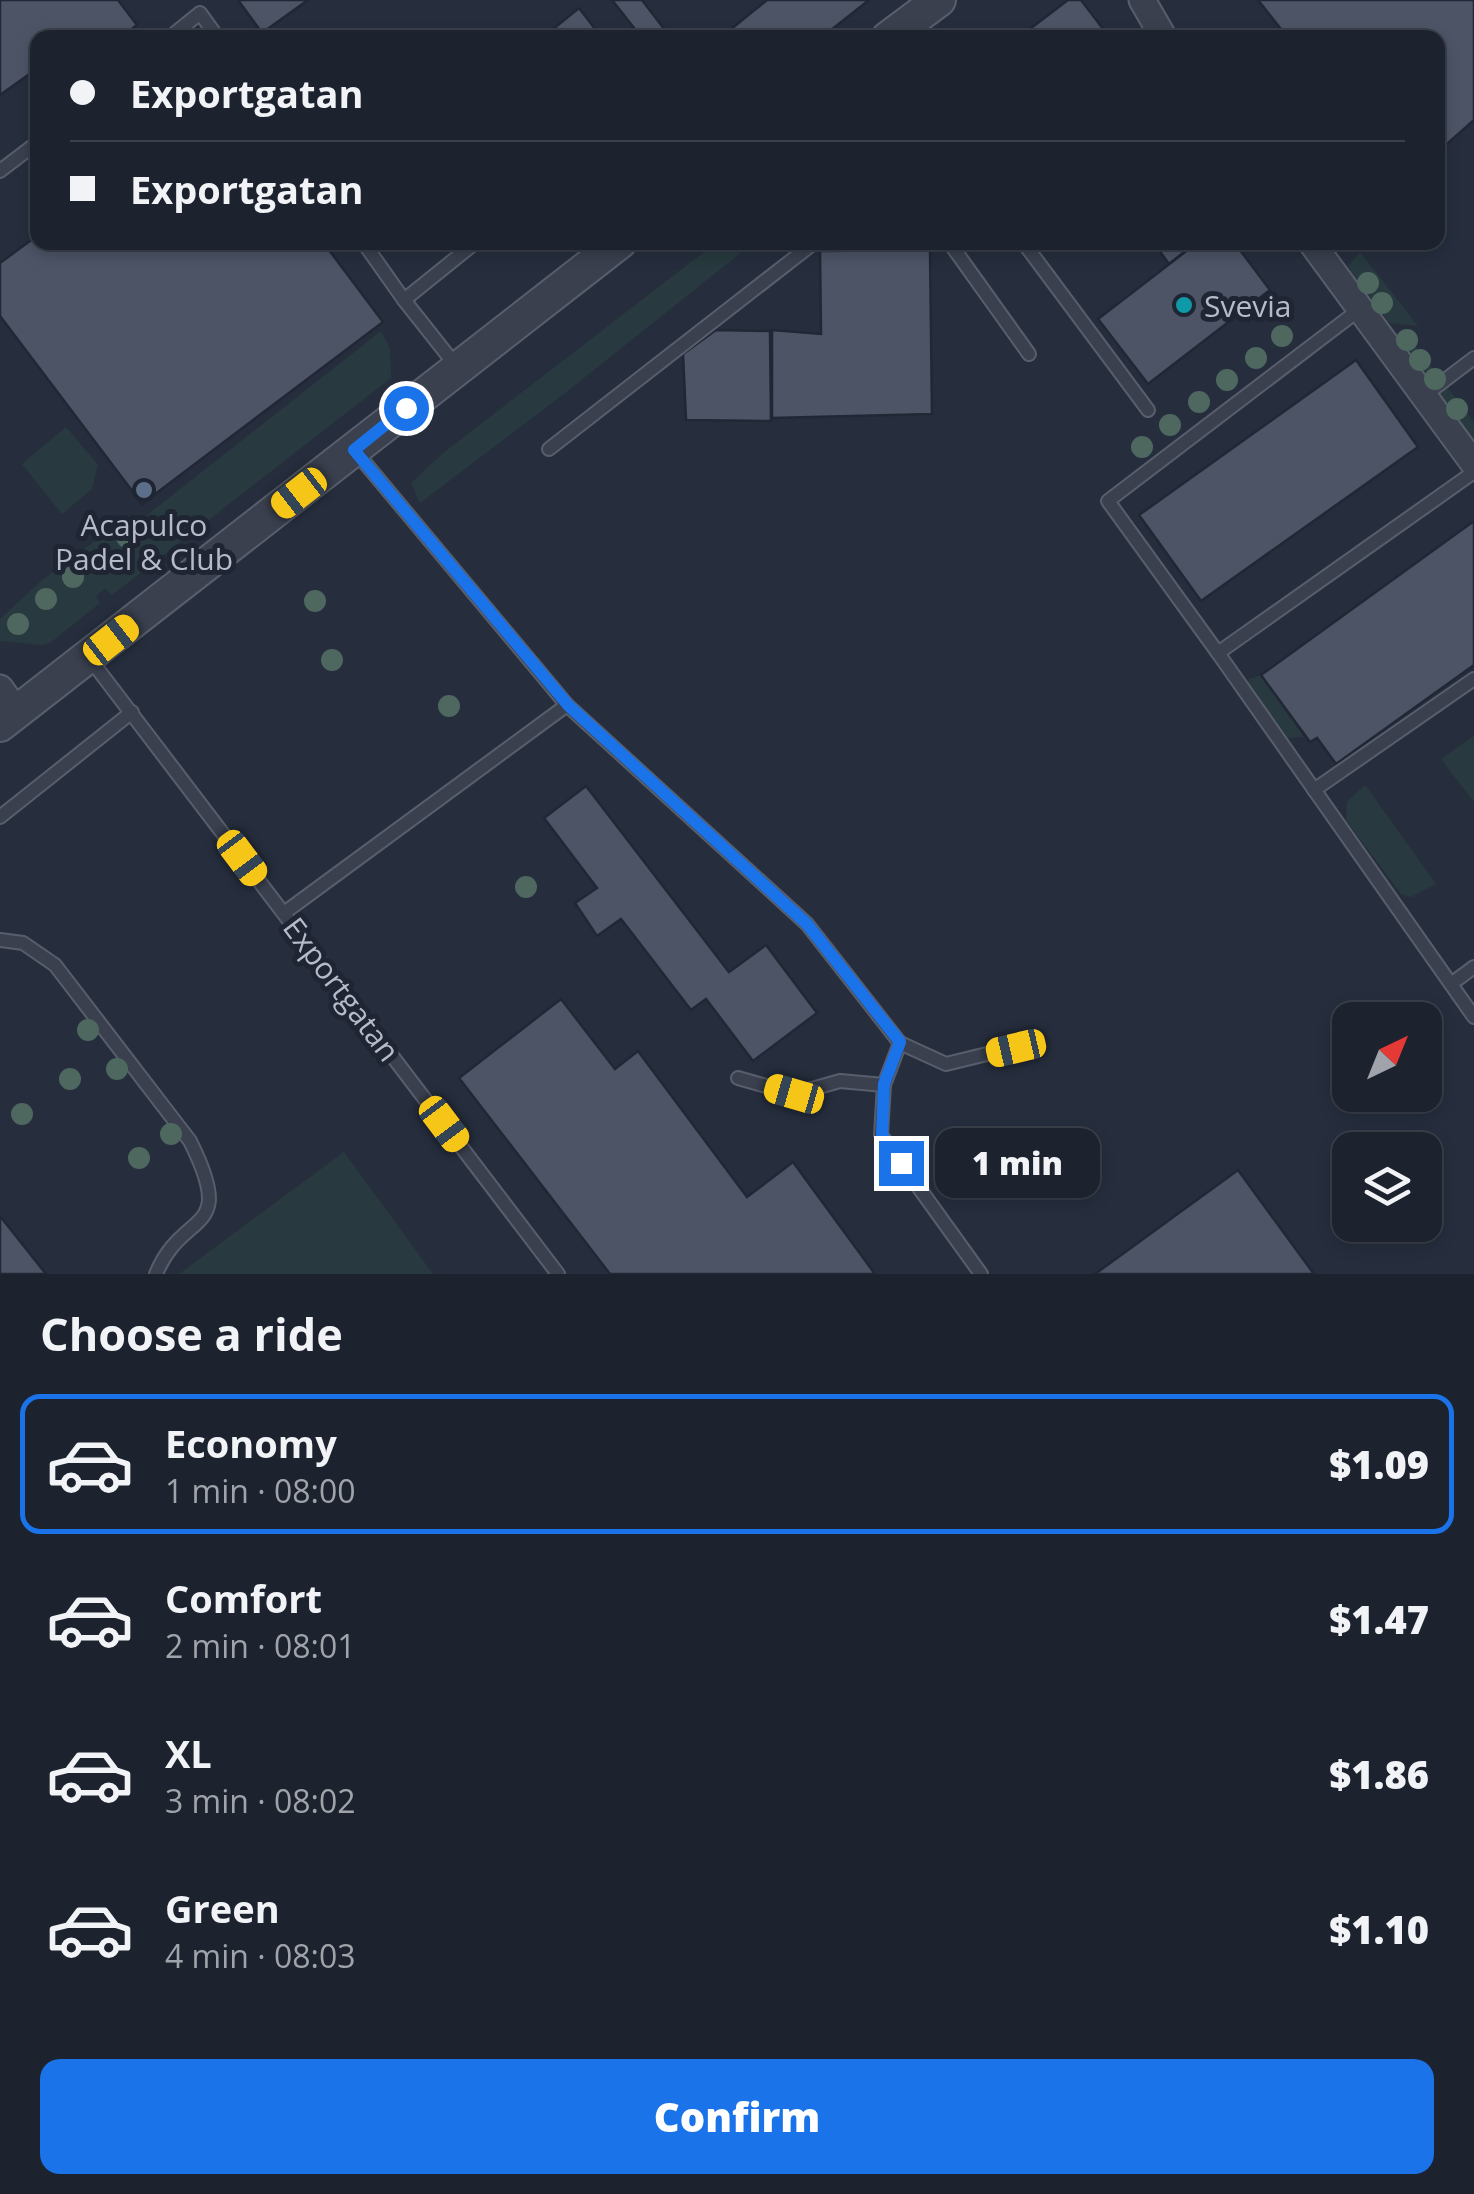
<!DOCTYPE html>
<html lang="en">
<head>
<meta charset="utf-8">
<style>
  body { margin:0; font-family:"Open Sans",sans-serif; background:#292f3a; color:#f1f3f6; height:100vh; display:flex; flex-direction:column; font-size:38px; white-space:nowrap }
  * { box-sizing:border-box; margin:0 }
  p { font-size:32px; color:#a0a4aa }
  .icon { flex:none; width:55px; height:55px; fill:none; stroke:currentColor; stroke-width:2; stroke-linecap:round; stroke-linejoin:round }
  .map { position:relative; height:1274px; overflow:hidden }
  .sheet { display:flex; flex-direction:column; background:#1c222e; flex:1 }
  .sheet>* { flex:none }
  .top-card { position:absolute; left:30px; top:30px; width:1415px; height:220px; border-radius:20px; box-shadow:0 5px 15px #0003,0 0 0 2px #3a3f4a; display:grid; align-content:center; height:220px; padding:0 40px; background:#1c222e }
  .needle { width:65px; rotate:43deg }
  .buttons { position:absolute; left:1332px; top:1002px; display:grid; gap:20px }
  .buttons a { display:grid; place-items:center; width:110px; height:110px; border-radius:20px; background:#1c222e; box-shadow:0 5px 15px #0003,0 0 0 2px #3a3f4a; font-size:50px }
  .end { position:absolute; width:45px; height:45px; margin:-22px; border:12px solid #1a73e8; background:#fff; box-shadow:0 0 0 5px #fff }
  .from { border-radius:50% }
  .bubble { position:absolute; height:70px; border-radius:20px; background:#1c222e; box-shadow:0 5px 15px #0003,0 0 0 2px #3a3f4a; font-size:32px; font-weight:800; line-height:70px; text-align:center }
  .car { position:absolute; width:30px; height:60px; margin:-30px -15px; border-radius:12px; box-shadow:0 0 8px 2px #0007; background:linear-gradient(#f5c518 24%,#345 0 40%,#f5c518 0 76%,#345 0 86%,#f5c518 0) }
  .top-card b { display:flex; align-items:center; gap:35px; height:95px; font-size:38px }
  .top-card b+b { border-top:2px solid #3a3f4a }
  .top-card i { width:25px; height:25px; background:#f1f3f6 }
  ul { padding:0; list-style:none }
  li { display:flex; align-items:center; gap:30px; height:140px; margin:0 20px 15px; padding:0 20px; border:5px solid transparent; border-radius:20px }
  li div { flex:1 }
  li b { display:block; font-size:38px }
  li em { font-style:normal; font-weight:800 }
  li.selected { border-color:#1a73e8 }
  li>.icon { width:90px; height:90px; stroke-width:1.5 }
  h2 { padding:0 40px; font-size:45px; line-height:120px }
  .cta { display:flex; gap:20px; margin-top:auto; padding:20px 40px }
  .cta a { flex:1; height:115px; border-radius:20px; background:#1a73e8; color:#fff; font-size:40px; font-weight:800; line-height:115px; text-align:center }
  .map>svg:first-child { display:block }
</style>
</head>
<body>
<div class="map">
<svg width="1474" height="1274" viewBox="0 0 1474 1274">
  <rect width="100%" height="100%" fill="#262e3e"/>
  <!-- green -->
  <g fill="#283a3f">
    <polygon points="717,242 753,243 565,393 420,503 411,483 442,454"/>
    <polygon points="1360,252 1418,326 1390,323 1352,275 1348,266"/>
    <polygon points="381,331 390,348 391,378 112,595 105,589 96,596 100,603 50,643 42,645 0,641 0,619 40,582 130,515 137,523"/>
    <polygon points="1409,338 1474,422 1474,444 1399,339"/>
    <polygon points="66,427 98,465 92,489 62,514 22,464"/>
    <polygon points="1260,675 1304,737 1288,738 1247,686 1249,679"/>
    <polygon points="1474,736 1474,802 1441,759"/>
    <polygon points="1365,785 1436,884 1411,897 1401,894 1346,820 1347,802"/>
    <polygon points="344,1152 433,1274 179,1274"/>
  </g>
  <!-- building -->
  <g fill="#4c5466" stroke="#212735" stroke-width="2.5">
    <polygon points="0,0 118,0 137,25 120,38 38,38 38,68 0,95"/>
    <polygon points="238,0 308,0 262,33"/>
    <polygon points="612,0 642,0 671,38 642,38"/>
    <polygon points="767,0 869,0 821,38 720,38"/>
    <polygon points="1068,0 1081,0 1110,38 1018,38"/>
    <polygon points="1258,0 1474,0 1474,120 1438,152 1438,38 1288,38"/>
    <polygon points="579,8 602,38 542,38"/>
    <polygon points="38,235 38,242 323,242 383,322 142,504 0,316 0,263"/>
    <polygon points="1153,242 1197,242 1169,264"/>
    <polygon points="1198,242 1234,242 1270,290 1148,384 1098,319"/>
    <polygon points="930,250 932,414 772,418 772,330 821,334 820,251"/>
    <polygon points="716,330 770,331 771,421 686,420 683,354"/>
    <polygon points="1356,360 1418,447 1201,601 1139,515"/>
    <polygon points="1474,521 1474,665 1336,764 1317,738 1310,742 1261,675"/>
    <polygon points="586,786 729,972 766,945 817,1013 753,1061 706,999 691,1010 621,919 597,936 575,903 597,888 544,818"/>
    <polygon points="561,999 615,1069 638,1051 747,1197 793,1162 875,1274 610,1274 459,1078"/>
    <polygon points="1238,1170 1314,1274 1095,1274"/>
    <polygon points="0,1216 46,1274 0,1274"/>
  </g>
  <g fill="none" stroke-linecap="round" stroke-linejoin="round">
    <defs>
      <g id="service">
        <polyline points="169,38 200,13 218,38"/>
        <polyline points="0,171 38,142"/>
        <polyline points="363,242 404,300"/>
        <polyline points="949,242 1029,354"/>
        <polyline points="1023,242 1148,410"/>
        <polyline points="1360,309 1108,501 1218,653 1474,472"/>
        <polyline points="457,367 404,300 476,242"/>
        <polyline points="1424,396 1474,358"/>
        <polyline points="549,449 815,242"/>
        <polyline points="355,451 567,705 807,924 900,1043 884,1085 881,1135 981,1274"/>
        <polyline points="1218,653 1474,1017"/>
        <polyline points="90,659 558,1274"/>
        <polyline points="1314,790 1474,679"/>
        <polyline points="0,817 132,712"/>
        <polyline points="284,913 567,705"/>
        <path d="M0 940 23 943 55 965 190 1141C238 1237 183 1208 156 1274"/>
        <polyline points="1451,984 1474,967"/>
        <polyline points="900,1043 946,1064 1016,1047"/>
        <polyline points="738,1078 794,1094 840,1081 884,1085"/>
      </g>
      <g id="minor">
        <polyline points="1142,0 1164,38"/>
        <polyline points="1311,242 1474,464"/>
        <polyline points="0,688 17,712"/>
      </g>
      <g id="tertiary">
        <polyline points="888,38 939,0"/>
        <polyline points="0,725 620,242"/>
      </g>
    </defs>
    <!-- service casing -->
    <use href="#service" stroke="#585e6c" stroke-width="16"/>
    <!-- minor casing -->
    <use href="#minor" stroke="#585e6c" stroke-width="29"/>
    <!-- tertiary casing -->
    <use href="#tertiary" stroke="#585e6c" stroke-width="36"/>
    <!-- service -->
    <use href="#service" stroke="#3a404e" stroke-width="12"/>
    <!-- minor -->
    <use href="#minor" stroke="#3a404e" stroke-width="25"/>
    <!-- tertiary -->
    <use href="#tertiary" stroke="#3a404e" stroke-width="32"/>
  </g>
  <!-- trees -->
  <g fill="#4e6860">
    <circle cx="1368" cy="283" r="11"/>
    <circle cx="1382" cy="303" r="11"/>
    <circle cx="1282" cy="336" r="11"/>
    <circle cx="1407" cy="340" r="11"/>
    <circle cx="1256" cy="358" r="11"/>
    <circle cx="1420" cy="360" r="11"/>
    <circle cx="1435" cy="379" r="11"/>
    <circle cx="1227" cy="380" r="11"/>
    <circle cx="1199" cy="402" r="11"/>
    <circle cx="1457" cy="409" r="11"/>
    <circle cx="1170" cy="425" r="11"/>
    <circle cx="1142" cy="447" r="11"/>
    <circle cx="127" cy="537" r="11"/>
    <circle cx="73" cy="577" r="11"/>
    <circle cx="46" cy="599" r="11"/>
    <circle cx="315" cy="601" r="11"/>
    <circle cx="18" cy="624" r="11"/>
    <circle cx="332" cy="660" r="11"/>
    <circle cx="449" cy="706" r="11"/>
    <circle cx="526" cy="887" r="11"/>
    <circle cx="88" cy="1030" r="11"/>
    <circle cx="117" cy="1069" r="11"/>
    <circle cx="70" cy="1079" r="11"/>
    <circle cx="22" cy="1114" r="11"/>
    <circle cx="171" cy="1134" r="11"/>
    <circle cx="139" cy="1158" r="11"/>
  </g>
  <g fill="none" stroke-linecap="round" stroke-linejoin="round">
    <!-- route -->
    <polyline stroke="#1a73e8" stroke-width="12" points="406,408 354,450 568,705 807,924 900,1042 884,1084 882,1135 901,1163"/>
  </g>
  <!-- markers -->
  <circle fill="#0f9aa8" stroke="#1f2533" stroke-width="4" cx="1184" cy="305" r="10"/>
  <circle fill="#5c6f8a" stroke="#1f2533" stroke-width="4" cx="144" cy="490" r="10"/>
  <g text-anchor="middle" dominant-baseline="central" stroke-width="10" stroke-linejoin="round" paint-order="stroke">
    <!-- poi labels -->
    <g font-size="30" fill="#b6bbc9" stroke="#1f2533" text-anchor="start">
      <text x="1204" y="305">Svevia</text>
      <text x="144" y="524" text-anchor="middle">Acapulco<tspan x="144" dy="34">Padel &amp; Club</tspan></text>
    </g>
    <!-- street labels -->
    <g font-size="30" fill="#b6bbc9" stroke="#1f2533">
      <text transform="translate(342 989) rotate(53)">Exportgatan</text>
    </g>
  </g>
</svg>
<div class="buttons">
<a><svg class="needle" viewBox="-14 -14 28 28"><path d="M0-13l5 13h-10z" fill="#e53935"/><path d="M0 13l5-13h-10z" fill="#a0a4aa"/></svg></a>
<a><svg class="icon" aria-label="layers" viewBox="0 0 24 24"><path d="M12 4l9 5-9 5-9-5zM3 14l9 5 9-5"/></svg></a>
</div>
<i class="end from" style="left:406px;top:408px"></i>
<i class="end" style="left:901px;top:1163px"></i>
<div class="bubble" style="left:935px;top:1128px;width:165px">1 min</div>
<i class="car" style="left:299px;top:493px;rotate:232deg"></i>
<i class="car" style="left:111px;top:640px;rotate:52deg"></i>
<i class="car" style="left:242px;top:858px;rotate:143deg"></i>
<i class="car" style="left:1016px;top:1048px;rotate:257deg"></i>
<i class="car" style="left:794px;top:1094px;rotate:286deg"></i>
<i class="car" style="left:444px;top:1124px;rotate:143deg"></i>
<div class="top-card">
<b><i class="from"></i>Exportgatan</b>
<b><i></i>Exportgatan</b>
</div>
</div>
<section class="sheet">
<h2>Choose a ride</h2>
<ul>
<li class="selected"><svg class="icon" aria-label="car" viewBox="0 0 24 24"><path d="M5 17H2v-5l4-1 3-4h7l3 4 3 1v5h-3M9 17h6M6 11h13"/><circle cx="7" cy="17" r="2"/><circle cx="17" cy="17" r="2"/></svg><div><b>Economy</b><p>1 min · 08:00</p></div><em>$1.09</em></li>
<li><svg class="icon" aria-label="car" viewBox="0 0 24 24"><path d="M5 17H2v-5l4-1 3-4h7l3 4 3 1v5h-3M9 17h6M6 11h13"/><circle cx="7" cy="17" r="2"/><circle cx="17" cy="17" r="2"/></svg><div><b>Comfort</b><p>2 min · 08:01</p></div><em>$1.47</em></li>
<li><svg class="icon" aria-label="car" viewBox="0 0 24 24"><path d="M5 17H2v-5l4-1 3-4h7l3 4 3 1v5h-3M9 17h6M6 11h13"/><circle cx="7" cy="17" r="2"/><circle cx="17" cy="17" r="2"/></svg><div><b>XL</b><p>3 min · 08:02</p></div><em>$1.86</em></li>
<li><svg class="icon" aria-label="car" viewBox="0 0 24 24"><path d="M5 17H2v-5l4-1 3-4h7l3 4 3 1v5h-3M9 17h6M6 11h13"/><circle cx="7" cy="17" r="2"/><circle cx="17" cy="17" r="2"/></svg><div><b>Green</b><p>4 min · 08:03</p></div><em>$1.10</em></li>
</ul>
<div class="cta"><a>Confirm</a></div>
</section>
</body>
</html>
